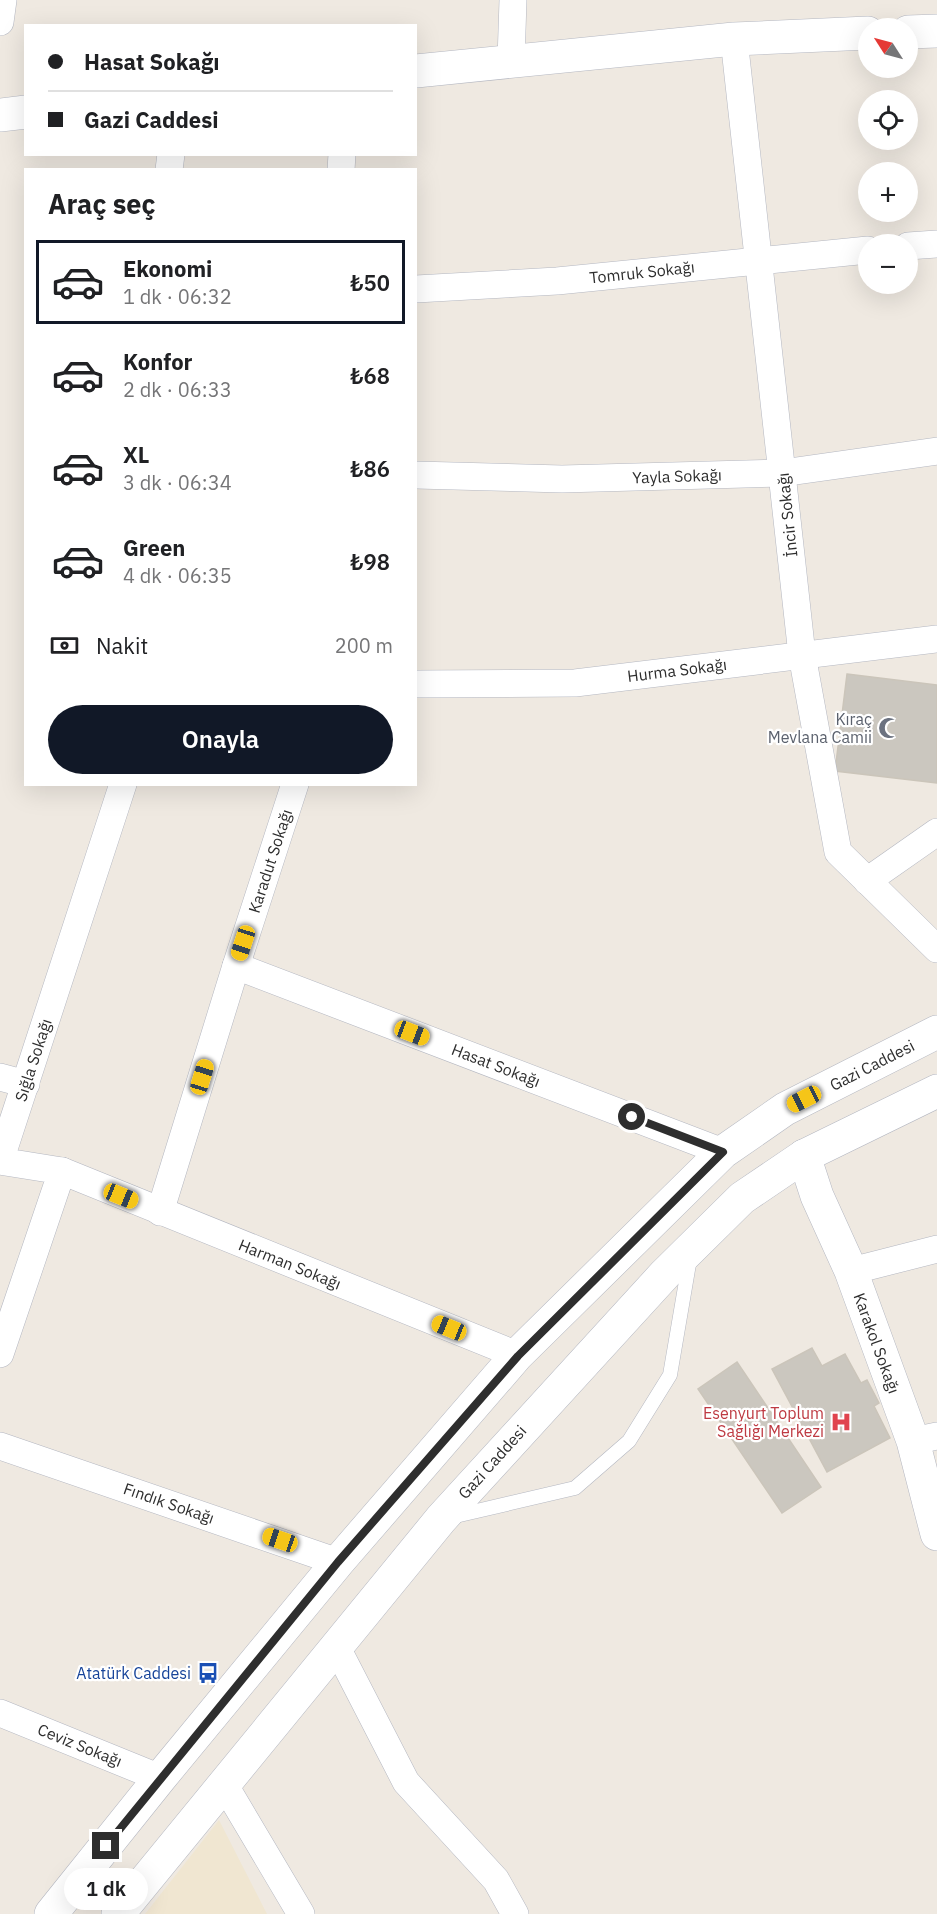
<!DOCTYPE html>
<html lang="tr">
<head>
<meta charset="utf-8">
<style>
  body { margin:0; font-family:"IBM Plex Sans",sans-serif; background:#f6f6f6; color:#202124; height:100vh; display:flex; flex-direction:column; font-size:22px; white-space:nowrap }
  * { box-sizing:border-box; margin:0 }
  p { font-size:20px; color:#757577 }
  .icon { flex:none; width:33px; height:33px; fill:none; stroke:currentColor; stroke-width:2; stroke-linecap:round; stroke-linejoin:round }
  .map { position:relative; flex:1; overflow:hidden }
  .details { position:absolute; left:24px; top:168px; width:393px; height:618px; display:flex; flex-direction:column; background:#fff; border-radius:0px; box-shadow:0 6px 24px #0002 }
  .details>* { flex:none }
  .top-card { position:absolute; left:24px; top:24px; width:393px; height:132px; border-radius:0px; box-shadow:0 6px 24px #0002; display:grid; align-content:center; height:132px; padding:0 24px; background:#fff }
  .needle { width:39px; rotate:306deg }
  .buttons { position:absolute; left:858px; top:18px; display:grid; gap:12px }
  .buttons a { display:grid; place-items:center; width:60px; height:60px; border-radius:50%; background:#fff; box-shadow:0 6px 24px #0002; font-size:30px }
  .end { position:absolute; width:27px; height:27px; margin:-14px; border:8px solid #2e2e2e; background:#fff; box-shadow:0 0 0 3px #fff }
  .from { border-radius:50% }
  .bubble { position:absolute; height:42px; border-radius:21px; background:#fff; box-shadow:0 6px 24px #0002; font-size:20px; font-weight:600; line-height:42px; text-align:center }
  .car { position:absolute; width:18px; height:36px; margin:-18px -9px; border-radius:8px; box-shadow:0 0 4px 2px #0007; background:linear-gradient(#f5c518 24%,#345 0 40%,#f5c518 0 76%,#345 0 86%,#f5c518 0) }
  .top-card b { display:flex; align-items:center; gap:21px; height:57px; font-size:22px }
  .top-card b+b { border-top:2px solid #e0e0e0 }
  .top-card i { width:15px; height:15px; background:#202124 }
  ul { padding:0; list-style:none }
  li { display:flex; align-items:center; gap:18px; height:84px; margin:0 12px 9px; padding:0 12px; border:3px solid transparent; border-radius:0px }
  li div { flex:1 }
  li b { display:block; font-size:22px }
  li em { font-style:normal; font-weight:600 }
  li.selected { border-color:#111827 }
  li>.icon { width:54px; height:54px; stroke-width:1.5 }
  h2 { padding:0 24px; font-size:27px; line-height:72px }
  .pay { display:flex; align-items:center; gap:15px; height:66px; padding:0 24px; font-size:22px }
  .pay p { margin-inline-start:auto }
  .cta { display:flex; gap:12px; margin-top:auto; padding:12px 24px }
  .cta a { flex:1; height:69px; border-radius:36px; background:#111827; color:#fff; font-size:24px; font-weight:600; line-height:69px; text-align:center }
  .map>svg:first-child { display:block }
</style>
</head>
<body>
<div class="map">
<svg width="937" height="1914" viewBox="0 0 937 1914">
  <rect width="100%" height="100%" fill="#efe9e1"/>
  <!-- education -->
  <polygon fill="#f0e6d1" points="219,1820 267,1914 145,1914"/>
  <!-- building -->
  <g fill="#cbc7bf" stroke="#cbc5ba" stroke-width="1.5">
    <polygon points="847,674 937,685 937,783 835,771"/>
    <polygon points="812,1348 822,1366 845,1354 861,1383 867,1380 879,1403 874,1406 890,1438 827,1472 772,1369"/>
    <polygon points="737,1362 821,1487 782,1513 698,1389"/>
  </g>
  <g fill="none" stroke-linecap="round" stroke-linejoin="round">
    <defs>
      <polyline id="lane" points="451,1517 575,1488 629,1441 670,1375 690,1258"/>
      <g id="street">
        <polyline points="0,22 3,0"/>
        <polyline points="734,39 802,655 838,852 937,949"/>
        <polyline points="511,61 513,0"/>
        <polyline points="169,170 171,154"/>
        <polyline points="341,170 342,154"/>
        <polyline points="908,246 937,244"/>
        <polyline points="416,289 557,281 868,250"/>
        <polyline points="416,475 562,479 782,473 937,451"/>
        <polyline points="416,684 575,683 937,639"/>
        <polyline points="867,881 937,832"/>
        <polyline points="236,966 723,1152"/>
        <polyline points="0,1077 26,1084"/>
        <polyline points="62,1171 517,1355"/>
        <polyline points="160,1212 236,966 295,784"/>
        <polyline points="851,1271 937,1249"/>
        <polyline points="0,1354 62,1171 0,1161 123,784"/>
        <polyline points="913,1441 937,1436"/>
        <polyline points="0,1446 338,1562"/>
        <polyline points="337,1648 406,1782 496,1880 515,1914"/>
        <polyline points="0,1713 160,1778"/>
        <polyline points="224,1784 301,1914"/>
      </g>
      <g id="secondary">
        <polyline points="908,32 937,31"/>
        <polyline points="416,71 734,39 868,33"/>
        <polyline points="0,115 26,112"/>
        <polyline points="804,1156 817,1196 851,1271 913,1441 937,1534"/>
        <polyline points="51,1914 160,1778 338,1562 517,1355 723,1152 785,1109 937,1032"/>
        <polyline points="118,1914 441,1519 665,1274 742,1198 804,1156 937,1091"/>
      </g>
    </defs>
    <!-- lane casing -->
    <use href="#lane" stroke="#b4b7c1" stroke-width="15"/>
    <!-- street casing -->
    <use href="#street" stroke="#b4b7c1" stroke-width="28"/>
    <!-- secondary casing -->
    <use href="#secondary" stroke="#b4b7c1" stroke-width="34"/>
    <!-- lane -->
    <use href="#lane" stroke="#fff" stroke-width="14"/>
    <!-- street -->
    <use href="#street" stroke="#fff" stroke-width="27"/>
    <!-- secondary -->
    <use href="#secondary" stroke="#fff" stroke-width="33"/>
  </g>
  <g fill="none" stroke-linecap="round" stroke-linejoin="round">
    <!-- route -->
    <polyline stroke="#2e2e2e" stroke-width="8" points="106,1846 338,1562 518,1356 723,1152 632,1117"/>
  </g>
  <!-- icons -->
  <defs>
    <symbol id="mosque-bare" viewBox="-9 -9 18 18"><path d="M3.5-4.9A6 6 0 1 0 3.5 4.9A5 5 0 1 1 3.5-4.9Z" fill="#6b7280" stroke="#fff" stroke-width="2.5" paint-order="stroke"/></symbol>
    <symbol id="hospital-bare" viewBox="-9 -9 18 18"><path d="M-5-5h3v3.5h4V-5h3V5h-3V1.5h-4V5h-3Z" fill="#e0444e" stroke="#fff" stroke-width="2.5" paint-order="stroke"/></symbol>
    <symbol id="bus-bare" viewBox="-9 -9 18 18"><path d="M-5-6H5V4H4V6H2V4H-2V6H-4V4H-5ZM-3.5-4V0h7V-4ZM-3.5 1.2v1.5H-2V1.2ZM2 1.2v1.5H3.5V1.2Z" fill="#1a4fb4" stroke="#fff" stroke-width="2.5" paint-order="stroke"/></symbol>
  </defs>
  <g fill-rule="evenodd">
    <use href="#mosque-bare" x="874" y="713" width="30" height="30"/>
    <use href="#hospital-bare" x="826" y="1407" width="30" height="30"/>
    <use href="#bus-bare" x="193" y="1658" width="30" height="30"/>
  </g>
  <g text-anchor="middle" dominant-baseline="central" stroke-width="4.5" stroke-linejoin="round" paint-order="stroke">
    <!-- street labels -->
    <g font-size="16" fill="#2e2e2e" stroke="#fff">
      <text transform="translate(642 272) rotate(-6)">Tomruk Sokağı</text>
      <text transform="translate(677 476) rotate(-2)">Yayla Sokağı</text>
      <text transform="translate(787 515) rotate(-96)">İncir Sokağı</text>
      <text transform="translate(677 670) rotate(-7)">Hurma Sokağı</text>
      <text transform="translate(270 861) rotate(-72)">Karadut Sokağı</text>
      <text transform="translate(33 1060) rotate(-72)">Sığla Sokağı</text>
      <text transform="translate(496 1065) rotate(21)">Hasat Sokağı</text>
      <text transform="translate(872 1065) rotate(-27)">Gazi Caddesi</text>
      <text transform="translate(290 1264) rotate(22)">Harman Sokağı</text>
      <text transform="translate(877 1343) rotate(70)">Karakol Sokağı</text>
      <text transform="translate(492 1462) rotate(-48)">Gazi Caddesi</text>
      <text transform="translate(169 1503) rotate(19)">Fındık Sokağı</text>
      <text transform="translate(80 1745) rotate(22)">Ceviz Sokağı</text>
    </g>
    <!-- worship labels -->
    <g font-size="16" fill="#5b616d" stroke="#fff" text-anchor="end">
      <text x="872" y="719">Kıraç<tspan x="872" dy="18">Mevlana Camii</tspan></text>
    </g>
    <!-- health labels -->
    <g font-size="16" fill="#be3a42" stroke="#fff" text-anchor="end">
      <text x="824" y="1413">Esenyurt Toplum<tspan x="824" dy="18">Sağlığı Merkezi</tspan></text>
    </g>
    <!-- transit labels -->
    <g font-size="16" fill="#164399" stroke="#fff" text-anchor="end">
      <text x="191" y="1673">Atatürk Caddesi</text>
    </g>
  </g>
</svg>
<div class="buttons">
<a><svg class="needle" viewBox="-14 -14 28 28"><path d="M0-13l5 13h-10z" fill="#e53935"/><path d="M0 13l5-13h-10z" fill="#757577"/></svg></a>
<a><svg class="icon" aria-label="locate" viewBox="0 0 24 24"><circle cx="12" cy="12" r="6"/><path d="M12 2v4M12 18v4M2 12h4M18 12h4"/></svg></a>
<a>+</a>
<a>−</a>
</div>
<i class="end from" style="left:632px;top:1117px"></i>
<i class="end" style="left:106px;top:1846px"></i>
<div class="bubble" style="left:64px;top:1868px;width:84px">1 dk</div>
<i class="car" style="left:243px;top:943px;rotate:198deg"></i>
<i class="car" style="left:412px;top:1033px;rotate:111deg"></i>
<i class="car" style="left:202px;top:1077px;rotate:17deg"></i>
<i class="car" style="left:804px;top:1099px;rotate:243deg"></i>
<i class="car" style="left:121px;top:1196px;rotate:112deg"></i>
<i class="car" style="left:449px;top:1328px;rotate:292deg"></i>
<i class="car" style="left:280px;top:1540px;rotate:289deg"></i>
<div class="top-card">
<b><i class="from"></i>Hasat Sokağı</b>
<b><i></i>Gazi Caddesi</b>
</div>
<section class="details">
<h2>Araç seç</h2>
<ul>
<li class="selected"><svg class="icon" aria-label="car" viewBox="0 0 24 24"><path d="M5 17H2v-5l4-1 3-4h7l3 4 3 1v5h-3M9 17h6M6 11h13"/><circle cx="7" cy="17" r="2"/><circle cx="17" cy="17" r="2"/></svg><div><b>Ekonomi</b><p>1 dk · 06:32</p></div><em>₺50</em></li>
<li><svg class="icon" aria-label="car" viewBox="0 0 24 24"><path d="M5 17H2v-5l4-1 3-4h7l3 4 3 1v5h-3M9 17h6M6 11h13"/><circle cx="7" cy="17" r="2"/><circle cx="17" cy="17" r="2"/></svg><div><b>Konfor</b><p>2 dk · 06:33</p></div><em>₺68</em></li>
<li><svg class="icon" aria-label="car" viewBox="0 0 24 24"><path d="M5 17H2v-5l4-1 3-4h7l3 4 3 1v5h-3M9 17h6M6 11h13"/><circle cx="7" cy="17" r="2"/><circle cx="17" cy="17" r="2"/></svg><div><b>XL</b><p>3 dk · 06:34</p></div><em>₺86</em></li>
<li><svg class="icon" aria-label="car" viewBox="0 0 24 24"><path d="M5 17H2v-5l4-1 3-4h7l3 4 3 1v5h-3M9 17h6M6 11h13"/><circle cx="7" cy="17" r="2"/><circle cx="17" cy="17" r="2"/></svg><div><b>Green</b><p>4 dk · 06:35</p></div><em>₺98</em></li>
</ul>
<div class="pay"><svg class="icon" aria-label="cash" viewBox="0 0 24 24"><path d="M3 7h18v10H3z"/><circle cx="12" cy="12" r="2"/></svg>Nakit<p>200 m</p></div>
<div class="cta"><a>Onayla</a></div>
</section>
</div>
</body>
</html>
